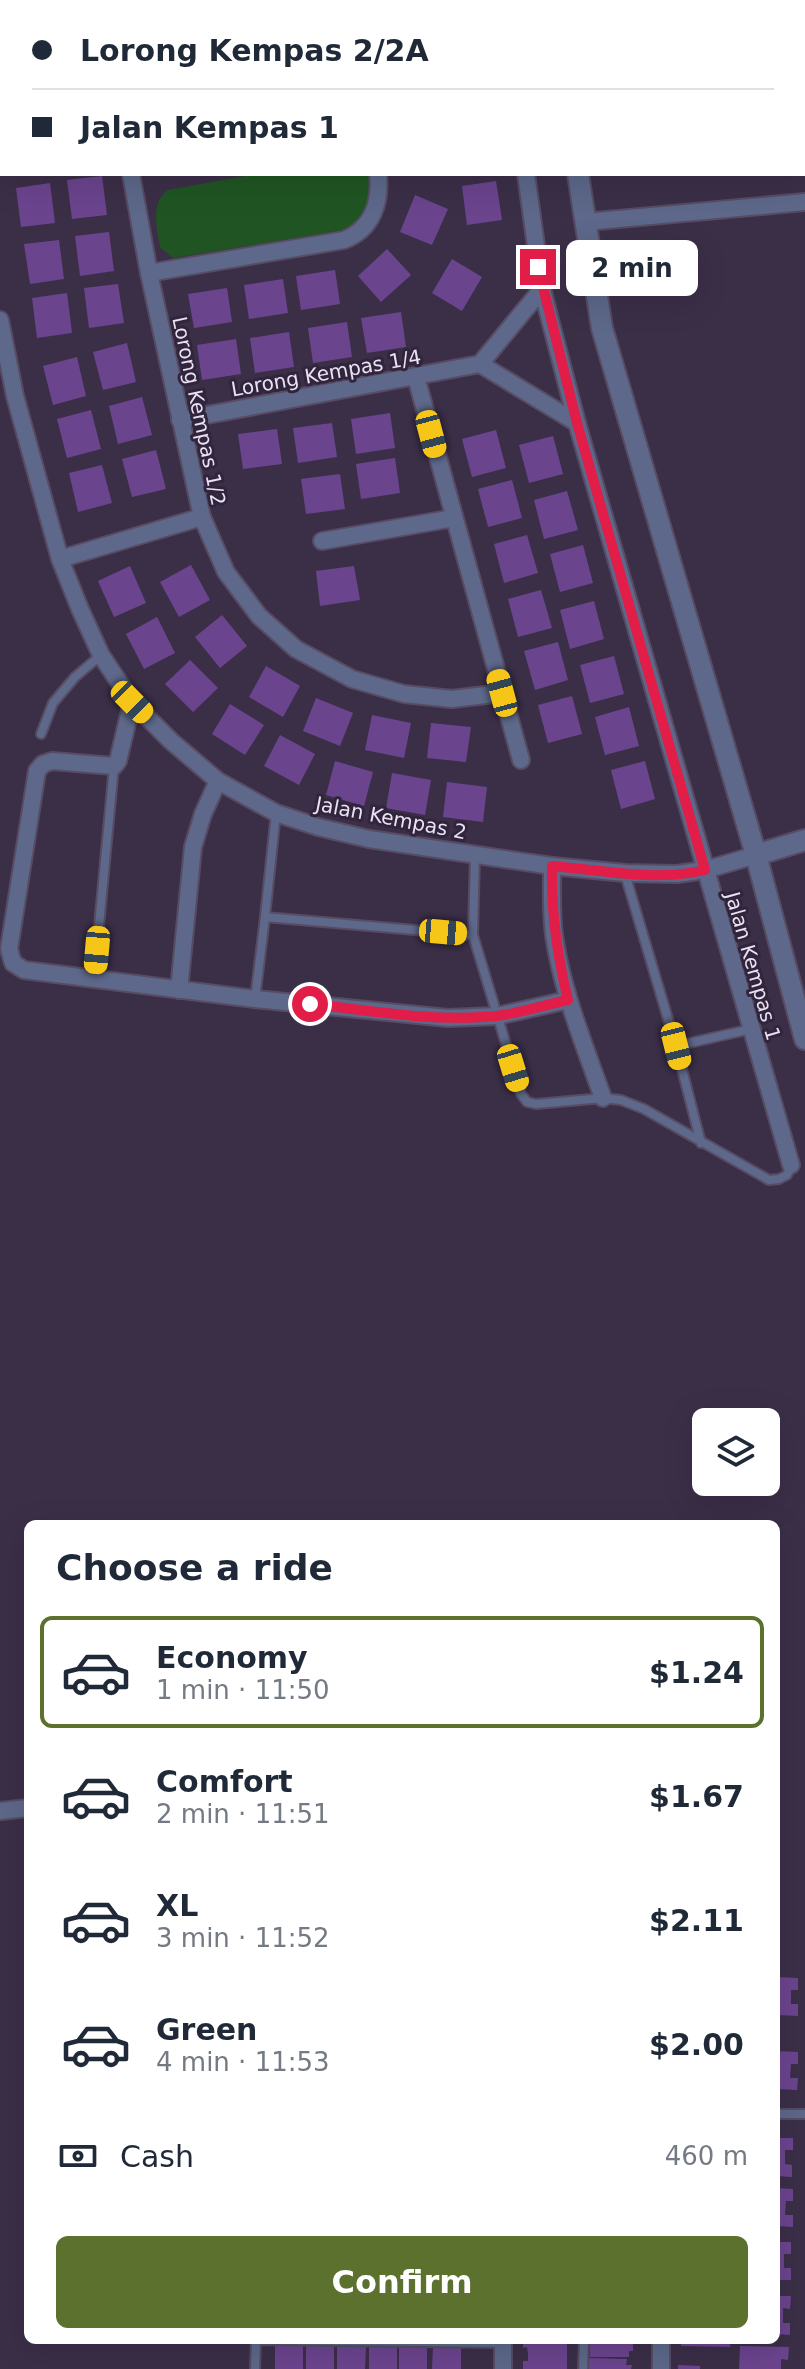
<!DOCTYPE html>
<html lang="en">
<head>
<meta charset="utf-8">
<style>
  body { margin:0; font-family:"DejaVu Sans",sans-serif; background:#f6f6f7; color:#1f2937; height:100vh; display:flex; flex-direction:column; font-size:30px; white-space:nowrap }
  * { box-sizing:border-box; margin:0 }
  p { font-size:26px; color:#747a83 }
  .icon { flex:none; width:44px; height:44px; fill:none; stroke:currentColor; stroke-width:2; stroke-linecap:round; stroke-linejoin:round }
  .map { position:relative; flex:1; overflow:hidden }
  .sheet { position:absolute; left:24px; top:1520px; width:756px; height:824px; display:flex; flex-direction:column; background:#fff; border-radius:12px; box-shadow:0 8px 32px #0002 }
  .sheet>* { flex:none }
  .hud { position:absolute; left:0px; top:0px; width:806px; height:176px; box-shadow:0 8px 32px #0002; display:grid; align-content:center; height:176px; padding:0 32px; background:#fff }
  .fabs { position:absolute; left:692px; top:1408px; display:grid; gap:16px }
  .fabs a { display:grid; place-items:center; width:88px; height:88px; border-radius:12px; background:#fff; box-shadow:0 8px 32px #0002; font-size:40px }
  .end { position:absolute; width:36px; height:36px; margin:-18px; border:10px solid #e11d48; background:#fff; box-shadow:0 0 0 4px #fff }
  .from { border-radius:50% }
  .bubble { position:absolute; height:56px; border-radius:12px; background:#fff; box-shadow:0 8px 32px #0002; font-size:26px; font-weight:700; line-height:56px; text-align:center }
  .car { position:absolute; width:24px; height:48px; margin:-24px -12px; border-radius:10px; box-shadow:0 0 6px 2px #0007; background:linear-gradient(#f5c518 24%,#345 0 40%,#f5c518 0 76%,#345 0 86%,#f5c518 0) }
  .hud b { display:flex; align-items:center; gap:28px; height:76px; font-size:30px }
  .hud b+b { border-top:2px solid #e0e1e3 }
  .hud i { width:20px; height:20px; background:#1f2937 }
  ul { padding:0; list-style:none }
  li { display:flex; align-items:center; gap:24px; height:112px; margin:0 16px 12px; padding:0 16px; border:4px solid transparent; border-radius:12px }
  li div { flex:1 }
  li b { display:block; font-size:30px }
  li em { font-style:normal; font-weight:700 }
  li.on { border-color:#5c712d }
  li>.icon { width:72px; height:72px; stroke-width:1.5 }
  h2 { padding:0 32px; font-size:36px; line-height:96px }
  .pay { display:flex; align-items:center; gap:20px; height:88px; padding:0 32px; font-size:30px }
  .pay p { margin-inline-start:auto }
  .button { display:flex; gap:16px; margin-top:auto; padding:16px 32px }
  .button a { flex:1; height:92px; border-radius:12px; background:#5c712d; color:#fff; font-size:32px; font-weight:700; line-height:92px; text-align:center }
  .map>svg:first-child { display:block }
</style>
</head>
<body>
<div class="map">
<svg width="805" height="2369" viewBox="0 0 805 2369">
  <rect width="100%" height="100%" fill="#3b2f48"/>
  <!-- green -->
  <path fill="#205523" d="M256 174H372L376 206 356 228 173 258 160 247C157 226 150 206 167 190Z"/>
  <!-- building -->
  <g fill="#6b448e">
    <polygon points="102,176 107,215 72,219 67,180"/>
    <polygon points="496,181 502,220 467,225 462,186"/>
    <polygon points="50,183 55,223 21,227 16,188"/>
    <polygon points="415,195 448,209 432,245 400,232"/>
    <polygon points="109,232 114,271 80,276 75,236"/>
    <polygon points="59,240 64,279 30,284 24,244"/>
    <polygon points="387,249 411,275 381,302 358,276"/>
    <polygon points="452,259 482,277 462,311 432,293"/>
    <polygon points="335,270 340,304 301,310 296,276"/>
    <polygon points="283,279 288,313 249,319 244,285"/>
    <polygon points="118,284 124,323 89,328 84,288"/>
    <polygon points="227,288 232,322 194,328 188,294"/>
    <polygon points="67,293 72,333 37,338 32,298"/>
    <polygon points="401,312 406,347 367,353 361,318"/>
    <polygon points="347,322 352,357 313,363 308,328"/>
    <polygon points="289,332 294,367 255,373 250,338"/>
    <polygon points="236,339 241,374 202,380 197,345"/>
    <polygon points="127,343 136,382 103,390 93,352"/>
    <polygon points="77,357 86,396 53,405 43,366"/>
    <polygon points="142,397 152,435 118,444 109,406"/>
    <polygon points="91,410 101,449 67,458 57,419"/>
    <polygon points="390,413 395,448 356,454 351,419"/>
    <polygon points="332,423 337,457 298,463 293,428"/>
    <polygon points="277,429 282,464 243,469 238,434"/>
    <polygon points="496,430 506,468 472,477 462,439"/>
    <polygon points="553,436 563,474 529,483 519,445"/>
    <polygon points="156,450 166,489 132,497 122,459"/>
    <polygon points="395,458 400,493 361,499 356,464"/>
    <polygon points="102,465 112,503 78,512 69,473"/>
    <polygon points="340,474 345,509 306,514 301,479"/>
    <polygon points="512,480 522,518 488,527 478,489"/>
    <polygon points="567,491 578,530 544,539 534,500"/>
    <polygon points="527,535 538,573 504,583 494,544"/>
    <polygon points="583,545 593,583 560,592 550,554"/>
    <polygon points="191,565 210,600 179,617 160,582"/>
    <polygon points="130,566 146,603 114,617 98,581"/>
    <polygon points="354,566 360,600 320,606 316,571"/>
    <polygon points="541,590 552,628 518,637 508,599"/>
    <polygon points="594,601 604,639 570,649 560,610"/>
    <polygon points="222,615 247,646 220,668 195,637"/>
    <polygon points="157,617 175,653 144,669 126,634"/>
    <polygon points="558,642 568,680 535,690 524,651"/>
    <polygon points="614,656 624,694 590,703 580,665"/>
    <polygon points="190,660 218,688 193,712 165,684"/>
    <polygon points="266,666 300,686 283,717 249,697"/>
    <polygon points="572,696 582,734 548,743 538,705"/>
    <polygon points="316,698 353,713 340,746 303,731"/>
    <polygon points="230,704 264,725 245,755 212,734"/>
    <polygon points="629,707 639,746 605,755 595,717"/>
    <polygon points="372,715 411,723 404,758 365,750"/>
    <polygon points="431,723 471,727 466,762 427,758"/>
    <polygon points="280,735 315,754 299,785 264,766"/>
    <polygon points="335,761 373,772 364,806 326,795"/>
    <polygon points="645,761 655,799 621,809 611,770"/>
    <polygon points="392,773 431,780 425,815 386,808"/>
    <polygon points="447,782 487,787 483,822 443,817"/>
    <polygon points="776,1977 798,1978 798,1990 791,1990 791,2004 798,2004 798,2016 776,2015"/>
    <polygon points="776,2051 798,2052 798,2064 791,2064 790,2078 798,2078 797,2090 776,2089"/>
    <polygon points="776,2138 793,2138 793,2150 785,2150 785,2164 792,2165 792,2177 776,2176"/>
    <polygon points="776,2188 793,2189 793,2201 786,2201 785,2215 793,2215 793,2227 776,2226"/>
    <polygon points="776,2242 791,2242 791,2254 784,2254 784,2268 791,2268 791,2280 776,2280"/>
    <polygon points="776,2296 791,2296 790,2309 783,2308 783,2323 790,2323 790,2335 776,2334"/>
    <polygon points="523,2340 567,2340 567,2369 523,2369 523,2361 528,2361 528,2354 527,2347 523,2348"/>
    <polygon points="590,2340 633,2340 633,2351 629,2351 629,2357 590,2357"/>
    <polygon points="681,2340 730,2340 730,2347 681,2346"/>
    <polygon points="275,2345 303,2346 303,2369 275,2369"/>
    <rect x="306" y="2346" width="28" height="23"/>
    <rect x="399" y="2346" width="28" height="23"/>
    <polygon points="740,2346 789,2347 788,2360 781,2359 781,2369 739,2369"/>
    <polygon points="337,2347 366,2347 365,2369 337,2369"/>
    <rect x="369" y="2347" width="28" height="22"/>
    <polygon points="433,2347 461,2348 461,2369 432,2369"/>
    <polygon points="588,2358 627,2359 626,2365 632,2365 631,2369 588,2369"/>
    <polygon points="678,2365 700,2366 700,2369 678,2369"/>
  </g>
  <g fill="none" stroke-linecap="round" stroke-linejoin="round">
    <defs>
      <g id="service">
        <polyline points="41,734 53,703 75,677 101,655"/>
        <polyline points="475,855 473,935 521,1094 527,1102 536,1104 603,1098 621,1100 644,1109 769,1180 779,1179 787,1175 791,1165"/>
        <polyline points="625,874 676,1046 701,1143"/>
        <polyline points="265,917 276,813"/>
        <polyline points="94,979 114,766"/>
        <polyline points="255,999 265,917 473,935"/>
        <polyline points="676,1046 751,1029"/>
        <polyline points="776,2114 805,2114"/>
        <polyline points="255,2369 256,2340 503,2343"/>
        <polyline points="583,2369 584,2340"/>
      </g>
      <g id="minor">
        <polyline points="503,0 504,2"/>
        <polyline points="255,2 266,0"/>
        <polyline points="0,43 2,43"/>
        <polyline points="131,174 149,273 202,517 226,572 259,616 296,649 352,679 404,694 452,699 502,693"/>
        <polyline points="526,174 542,289 577,423 791,1165"/>
        <polyline points="585,222 805,202"/>
        <path d="M149 273 344 240C372 229 381 203 378 174"/>
        <polyline points="0,320 15,396 60,559 80,609 101,655 132,702 171,741 218,781 276,813 318,827 369,839 552,866 625,873 677,874 705,870 756,855"/>
        <polyline points="480,364 577,423"/>
        <polyline points="416,377 521,760"/>
        <polyline points="180,420 480,364 542,289"/>
        <polyline points="322,541 454,518"/>
        <polyline points="60,559 202,517"/>
        <polyline points="132,702 118,761 114,766 52,761 43,764 37,771 9,949 13,963 24,970 255,999 448,1018 497,1016 568,1000"/>
        <path d="M552 866C552 889 551 912 554 935 562 991 584 1044 603 1098"/>
        <polyline points="179,990 193,847 203,814 218,781"/>
        <polyline points="0,1811 28,1808"/>
        <polyline points="503,2340 503,2369"/>
        <polyline points="661,2369 661,2340"/>
      </g>
      <g id="tertiary">
        <polyline points="553,0 553,2"/>
        <polyline points="578,174 602,328 756,855 805,1039"/>
        <polyline points="756,855 805,840"/>
      </g>
    </defs>
    <!-- service casing -->
    <use href="#service" stroke="#574c63" stroke-width="12"/>
    <!-- minor casing -->
    <use href="#minor" stroke="#574c63" stroke-width="20"/>
    <!-- tertiary casing -->
    <use href="#tertiary" stroke="#574c63" stroke-width="24"/>
    <!-- service -->
    <use href="#service" stroke="#5d688a" stroke-width="8"/>
    <!-- minor -->
    <use href="#minor" stroke="#5d688a" stroke-width="16"/>
    <!-- tertiary -->
    <use href="#tertiary" stroke="#5d688a" stroke-width="20"/>
  </g>
  <g fill="none" stroke-linecap="round" stroke-linejoin="round">
    <!-- route -->
    <path stroke="#e11d48" stroke-width="10" d="M310 1004C367 1010 426 1021 483 1017 512 1016 540 1006 568 1000 557 955 551 912 552 866 601 870 656 882 705 870L577 423 538 267"/>
  </g>
  <g text-anchor="middle" dominant-baseline="central" stroke-width="6" stroke-linejoin="round" paint-order="stroke">
    <!-- street labels -->
    <g font-size="20" fill="#e9e2f2" stroke="#31253d">
      <text transform="translate(326 373) rotate(-10)">Lorong Kempas 1/4</text>
      <text transform="translate(199 411) rotate(78)">Lorong Kempas 1/2</text>
      <text transform="translate(391 818) rotate(11)">Jalan Kempas 2</text>
      <text transform="translate(753 966) rotate(74)">Jalan Kempas 1</text>
    </g>
  </g>
</svg>
<div class="fabs">
<a><svg class="icon" aria-label="layers" viewBox="0 0 24 24"><path d="M12 4l9 5-9 5-9-5zM3 14l9 5 9-5"/></svg></a>
</div>
<i class="end from" style="left:310px;top:1004px"></i>
<i class="end" style="left:538px;top:267px"></i>
<div class="bubble" style="left:566px;top:240px;width:132px">2 min</div>
<i class="car" style="left:431px;top:434px;rotate:165deg"></i>
<i class="car" style="left:502px;top:693px;rotate:345deg"></i>
<i class="car" style="left:132px;top:702px;rotate:135deg"></i>
<i class="car" style="left:443px;top:932px;rotate:95deg"></i>
<i class="car" style="left:97px;top:950px;rotate:185deg"></i>
<i class="car" style="left:676px;top:1046px;rotate:166deg"></i>
<i class="car" style="left:513px;top:1068px;rotate:163deg"></i>
<div class="hud">
<b><i class="from"></i>Lorong Kempas 2/2A</b>
<b><i></i>Jalan Kempas 1</b>
</div>
<section class="sheet">
<h2>Choose a ride</h2>
<ul>
<li class="on"><svg class="icon" aria-label="car" viewBox="0 0 24 24"><path d="M5 17H2v-5l4-1 3-4h7l3 4 3 1v5h-3M9 17h6M6 11h13"/><circle cx="7" cy="17" r="2"/><circle cx="17" cy="17" r="2"/></svg><div><b>Economy</b><p>1 min · 11:50</p></div><em>$1.24</em></li>
<li><svg class="icon" aria-label="car" viewBox="0 0 24 24"><path d="M5 17H2v-5l4-1 3-4h7l3 4 3 1v5h-3M9 17h6M6 11h13"/><circle cx="7" cy="17" r="2"/><circle cx="17" cy="17" r="2"/></svg><div><b>Comfort</b><p>2 min · 11:51</p></div><em>$1.67</em></li>
<li><svg class="icon" aria-label="car" viewBox="0 0 24 24"><path d="M5 17H2v-5l4-1 3-4h7l3 4 3 1v5h-3M9 17h6M6 11h13"/><circle cx="7" cy="17" r="2"/><circle cx="17" cy="17" r="2"/></svg><div><b>XL</b><p>3 min · 11:52</p></div><em>$2.11</em></li>
<li><svg class="icon" aria-label="car" viewBox="0 0 24 24"><path d="M5 17H2v-5l4-1 3-4h7l3 4 3 1v5h-3M9 17h6M6 11h13"/><circle cx="7" cy="17" r="2"/><circle cx="17" cy="17" r="2"/></svg><div><b>Green</b><p>4 min · 11:53</p></div><em>$2.00</em></li>
</ul>
<div class="pay"><svg class="icon" aria-label="cash" viewBox="0 0 24 24"><path d="M3 7h18v10H3z"/><circle cx="12" cy="12" r="2"/></svg>Cash<p>460 m</p></div>
<div class="button"><a>Confirm</a></div>
</section>
</div>
</body>
</html>
